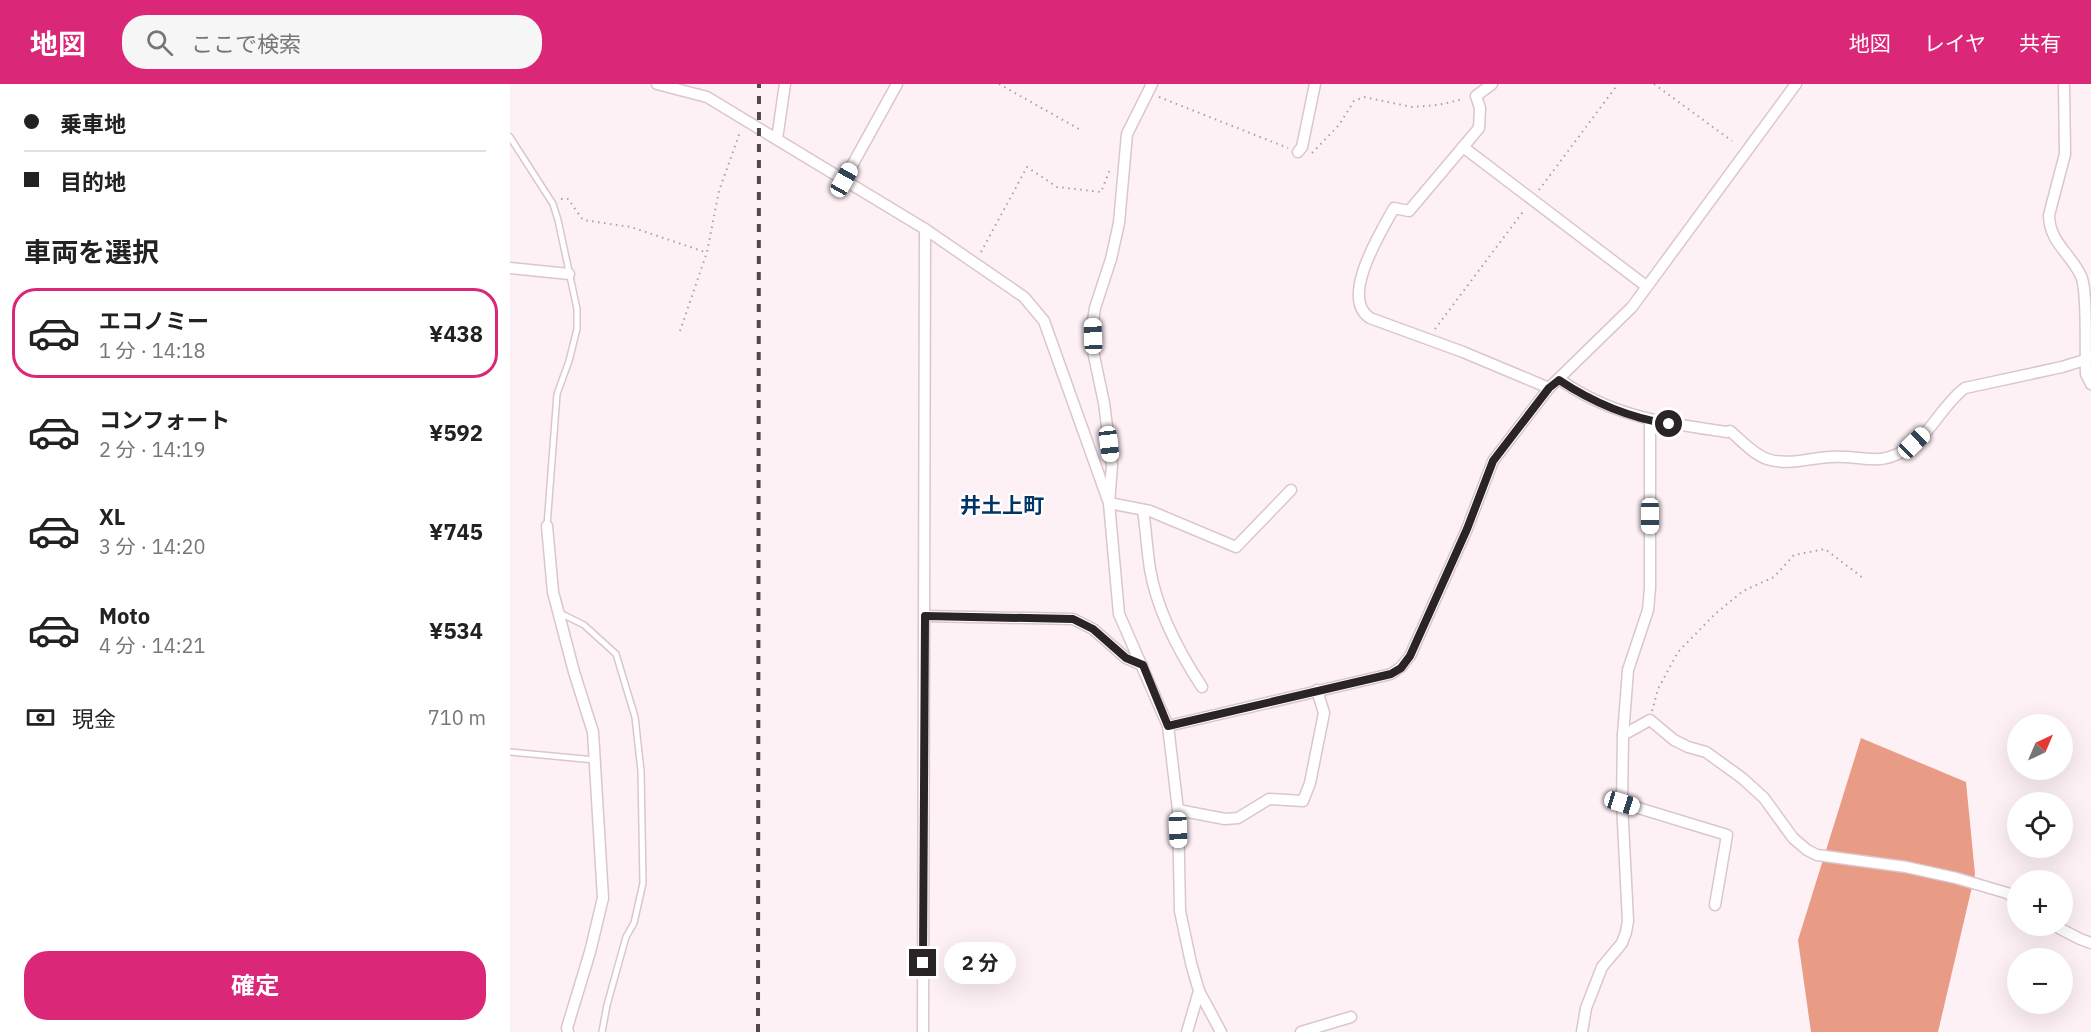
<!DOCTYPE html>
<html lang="ja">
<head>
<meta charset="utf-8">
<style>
  body { margin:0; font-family:"IBM Plex Sans","Noto Sans JP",sans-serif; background:#f6f6f6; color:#222; height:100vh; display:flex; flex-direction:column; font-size:22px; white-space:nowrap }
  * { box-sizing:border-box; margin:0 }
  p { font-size:20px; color:#767676 }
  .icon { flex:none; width:33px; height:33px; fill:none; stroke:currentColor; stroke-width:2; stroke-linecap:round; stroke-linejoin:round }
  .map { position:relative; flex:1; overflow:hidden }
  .panel { display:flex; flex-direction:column; background:#fff; width:510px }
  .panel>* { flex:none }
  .guide { display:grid; align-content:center; height:132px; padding:0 24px; background:#fff }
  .needle { width:39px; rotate:44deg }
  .tools { position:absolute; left:1497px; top:630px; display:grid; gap:12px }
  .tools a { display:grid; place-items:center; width:66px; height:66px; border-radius:50%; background:#fff; box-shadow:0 6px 24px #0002; font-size:30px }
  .end { position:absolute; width:27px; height:27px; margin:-14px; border:8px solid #2b2426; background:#fff; box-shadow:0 0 0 3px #fff }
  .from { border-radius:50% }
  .bubble { position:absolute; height:42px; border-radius:21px; background:#fff; box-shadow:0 6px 24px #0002; font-size:20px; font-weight:700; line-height:42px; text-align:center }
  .car { position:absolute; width:18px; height:36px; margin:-18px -9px; border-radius:8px; box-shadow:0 0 4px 2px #0007; background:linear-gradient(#fff 24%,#345 0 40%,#fff 0 76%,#345 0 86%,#fff 0) }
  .guide b { display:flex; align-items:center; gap:21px; height:57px; font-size:22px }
  .guide b+b { border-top:2px solid #e0e0e0 }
  .guide i { width:15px; height:15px; background:#222 }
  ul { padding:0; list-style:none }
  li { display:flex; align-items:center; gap:18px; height:90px; margin:0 12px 9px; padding:0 12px; border:3px solid transparent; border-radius:24px }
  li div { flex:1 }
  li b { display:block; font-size:22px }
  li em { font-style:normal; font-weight:700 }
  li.selected { border-color:#db2777 }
  li>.icon { width:54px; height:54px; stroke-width:1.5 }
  h2 { padding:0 24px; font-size:27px; line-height:72px }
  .pay { display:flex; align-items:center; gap:15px; height:66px; padding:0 24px; font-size:22px }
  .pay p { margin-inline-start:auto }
  .primary-button { display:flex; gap:12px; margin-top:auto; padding:12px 24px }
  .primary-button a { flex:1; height:69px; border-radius:24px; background:#db2777; color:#fff; font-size:24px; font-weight:700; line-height:69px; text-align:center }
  header { display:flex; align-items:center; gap:36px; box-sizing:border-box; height:84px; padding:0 30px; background:#db2777; color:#fff }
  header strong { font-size:28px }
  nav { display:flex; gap:33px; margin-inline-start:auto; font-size:21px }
  .search { width:420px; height:54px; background:#f6f6f6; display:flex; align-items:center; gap:15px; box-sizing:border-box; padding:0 21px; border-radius:24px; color:#767676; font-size:22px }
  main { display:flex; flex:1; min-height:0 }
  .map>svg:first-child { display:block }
</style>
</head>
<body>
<header>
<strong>地図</strong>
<div class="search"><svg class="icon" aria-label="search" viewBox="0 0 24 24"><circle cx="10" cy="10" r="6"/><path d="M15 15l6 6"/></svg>ここで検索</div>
<nav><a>地図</a><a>レイヤ</a><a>共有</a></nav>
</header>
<main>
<section class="panel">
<div class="guide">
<b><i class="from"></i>乗車地</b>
<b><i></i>目的地</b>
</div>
<h2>車両を選択</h2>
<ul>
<li class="selected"><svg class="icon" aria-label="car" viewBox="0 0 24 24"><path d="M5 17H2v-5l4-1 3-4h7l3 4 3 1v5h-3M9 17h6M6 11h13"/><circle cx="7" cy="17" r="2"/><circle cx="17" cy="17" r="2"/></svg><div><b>エコノミー</b><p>1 分 · 14:18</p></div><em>¥438</em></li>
<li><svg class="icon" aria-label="car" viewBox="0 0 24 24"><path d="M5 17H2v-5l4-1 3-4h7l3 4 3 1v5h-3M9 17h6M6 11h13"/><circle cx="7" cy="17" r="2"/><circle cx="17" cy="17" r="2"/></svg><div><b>コンフォート</b><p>2 分 · 14:19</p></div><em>¥592</em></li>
<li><svg class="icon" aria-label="car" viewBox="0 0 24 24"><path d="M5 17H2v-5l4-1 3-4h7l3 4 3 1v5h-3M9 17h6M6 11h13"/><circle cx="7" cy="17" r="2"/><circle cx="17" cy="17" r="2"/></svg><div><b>XL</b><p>3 分 · 14:20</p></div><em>¥745</em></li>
<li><svg class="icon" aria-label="car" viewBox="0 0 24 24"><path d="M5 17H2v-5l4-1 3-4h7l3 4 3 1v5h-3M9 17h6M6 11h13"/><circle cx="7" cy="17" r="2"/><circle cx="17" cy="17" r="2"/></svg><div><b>Moto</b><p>4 分 · 14:21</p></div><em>¥534</em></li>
</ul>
<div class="pay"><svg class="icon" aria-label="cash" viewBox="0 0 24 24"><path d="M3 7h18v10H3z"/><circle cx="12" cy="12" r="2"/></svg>現金<p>710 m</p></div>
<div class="primary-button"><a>確定</a></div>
</section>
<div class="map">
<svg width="1581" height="948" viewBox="0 0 1581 948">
  <rect width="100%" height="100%" fill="#fef1f6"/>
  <!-- forest -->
  <polygon fill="#e89c85" points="1351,654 1456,698 1465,790 1428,948 1301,948 1288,856"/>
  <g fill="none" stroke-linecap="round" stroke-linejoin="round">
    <defs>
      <g id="lane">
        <polyline points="0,53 43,120 48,136 67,225 67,245 59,277 47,310 37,442"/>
        <polyline points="50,529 74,541 106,570 125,633 131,687 133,799 124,839 116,853 97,921 92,948"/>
        <polyline points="0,668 85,676"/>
      </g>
      <g id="street">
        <polyline points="147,0 197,13 415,145 514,213 534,237 599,419 609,530 658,642 668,726 670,827 681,879 689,907 711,948"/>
        <polyline points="642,0 617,50 609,139 601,175 585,224 583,237 583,267 594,319 602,381 599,419 640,427 726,463 781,406"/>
        <path d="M982 0 966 12 970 24 969 44 899 127 884 124C871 148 829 214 860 234L953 268 1039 304"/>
        <path d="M1554 0 1555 70 1539 131C1539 158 1561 170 1571 192 1578 206 1575 270 1576 290L1581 300"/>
        <polyline points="267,55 275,0"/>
        <polyline points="953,63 1136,202"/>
        <polyline points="788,68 792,63 805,0"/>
        <polyline points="334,96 387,0"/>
        <polyline points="0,184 59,190"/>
        <path d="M1049 295C1102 333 1155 339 1217 348L1220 347C1232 357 1243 370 1257 375 1278 382 1299 374 1320 373 1351 370 1370 385 1399 363 1423 347 1434 319 1455 304L1552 283 1581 274"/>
        <path d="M633 426C636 446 637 466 640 485 647 527 669 568 692 603"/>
        <polyline points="37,442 43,508 64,588 83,648 93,814 80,868 57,944 58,948"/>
        <polyline points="415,532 563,535 583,545 616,574 632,581"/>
        <polyline points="658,642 881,590 891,583 900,572 957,445 983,377 1039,304 1122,223 1286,0"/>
        <polyline points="1113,651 1140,636 1164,656 1178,663 1196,668 1232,694 1254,714 1283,754 1297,766 1307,771 1396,783 1446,794 1497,809 1508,816"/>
        <polyline points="1112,719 1217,751 1205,821"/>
        <polyline points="668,726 715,735 728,734 759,715 793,717 800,699 814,629 807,606"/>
        <polyline points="1545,842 1570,855 1581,859"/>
        <polyline points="413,948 415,145"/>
        <polyline points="677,948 689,907"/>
        <polyline points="791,948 841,933"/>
        <polyline points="1072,948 1076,924 1092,883 1112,859 1116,848 1118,837 1112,719 1113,651 1118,586 1138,526 1140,504 1140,337"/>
      </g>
    </defs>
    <!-- lane casing -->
    <use href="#lane" stroke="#dbc6cd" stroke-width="8"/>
    <!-- street casing -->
    <use href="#street" stroke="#dbc6cd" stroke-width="13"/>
    <!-- path -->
    <g stroke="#aba0a4" stroke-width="2" stroke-dasharray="1.5 4.5" stroke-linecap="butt">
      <polyline points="489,0 569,45"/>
      <polyline points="1144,0 1222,57"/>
      <polyline points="649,13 778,64"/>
      <polyline points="802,69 829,41 844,17 854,13 902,23 928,21 954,15"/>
      <polyline points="1029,106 1108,0"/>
      <polyline points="51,115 58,115 73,136 121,143 195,168"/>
      <polyline points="471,168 517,83 547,103 591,108 601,83"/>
      <polyline points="925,245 1015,125"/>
      <polyline points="170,247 197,168 209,107 230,48"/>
      <polyline points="1142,627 1148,605 1168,568 1205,530 1233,507 1264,493 1284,471 1315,465 1353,494"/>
    </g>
    <!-- lane -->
    <use href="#lane" stroke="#fff" stroke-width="5"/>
    <!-- street -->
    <use href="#street" stroke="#fff" stroke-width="10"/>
    <!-- rail -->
    <polyline stroke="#50484a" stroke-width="4" stroke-dasharray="8 8" stroke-linecap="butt" points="248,948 249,0"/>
  </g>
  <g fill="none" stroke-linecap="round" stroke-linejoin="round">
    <!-- route -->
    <path stroke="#2b2426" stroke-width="8" d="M413 879 415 532 563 535 583 545 616 574 633 581 658 642 881 590 891 584 900 572 957 445 983 377 1039 304 1049 296C1082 318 1120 334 1159 340"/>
  </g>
  <g text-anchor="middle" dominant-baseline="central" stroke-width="4.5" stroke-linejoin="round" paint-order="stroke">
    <!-- quarter labels -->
    <g font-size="21" font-weight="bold" fill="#003565" stroke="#fff">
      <text x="492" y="421">井土上町</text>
    </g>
  </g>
</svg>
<div class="tools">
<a><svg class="needle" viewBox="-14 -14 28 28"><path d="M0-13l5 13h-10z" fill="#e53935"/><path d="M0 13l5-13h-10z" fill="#767676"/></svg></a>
<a><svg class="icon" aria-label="locate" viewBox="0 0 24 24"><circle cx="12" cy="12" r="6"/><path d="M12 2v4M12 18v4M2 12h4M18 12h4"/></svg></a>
<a>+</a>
<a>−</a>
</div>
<i class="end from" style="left:1159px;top:340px"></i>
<i class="end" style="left:413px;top:879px"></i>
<div class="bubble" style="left:434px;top:858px;width:72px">2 分</div>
<i class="car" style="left:334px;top:96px;rotate:29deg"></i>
<i class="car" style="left:583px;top:252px;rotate:358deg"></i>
<i class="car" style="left:1404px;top:359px;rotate:46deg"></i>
<i class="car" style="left:599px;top:360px;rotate:173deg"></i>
<i class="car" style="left:1140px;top:432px;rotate:180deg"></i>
<i class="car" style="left:1112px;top:719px;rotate:107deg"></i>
<i class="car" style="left:668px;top:746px;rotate:178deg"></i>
</div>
</main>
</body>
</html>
